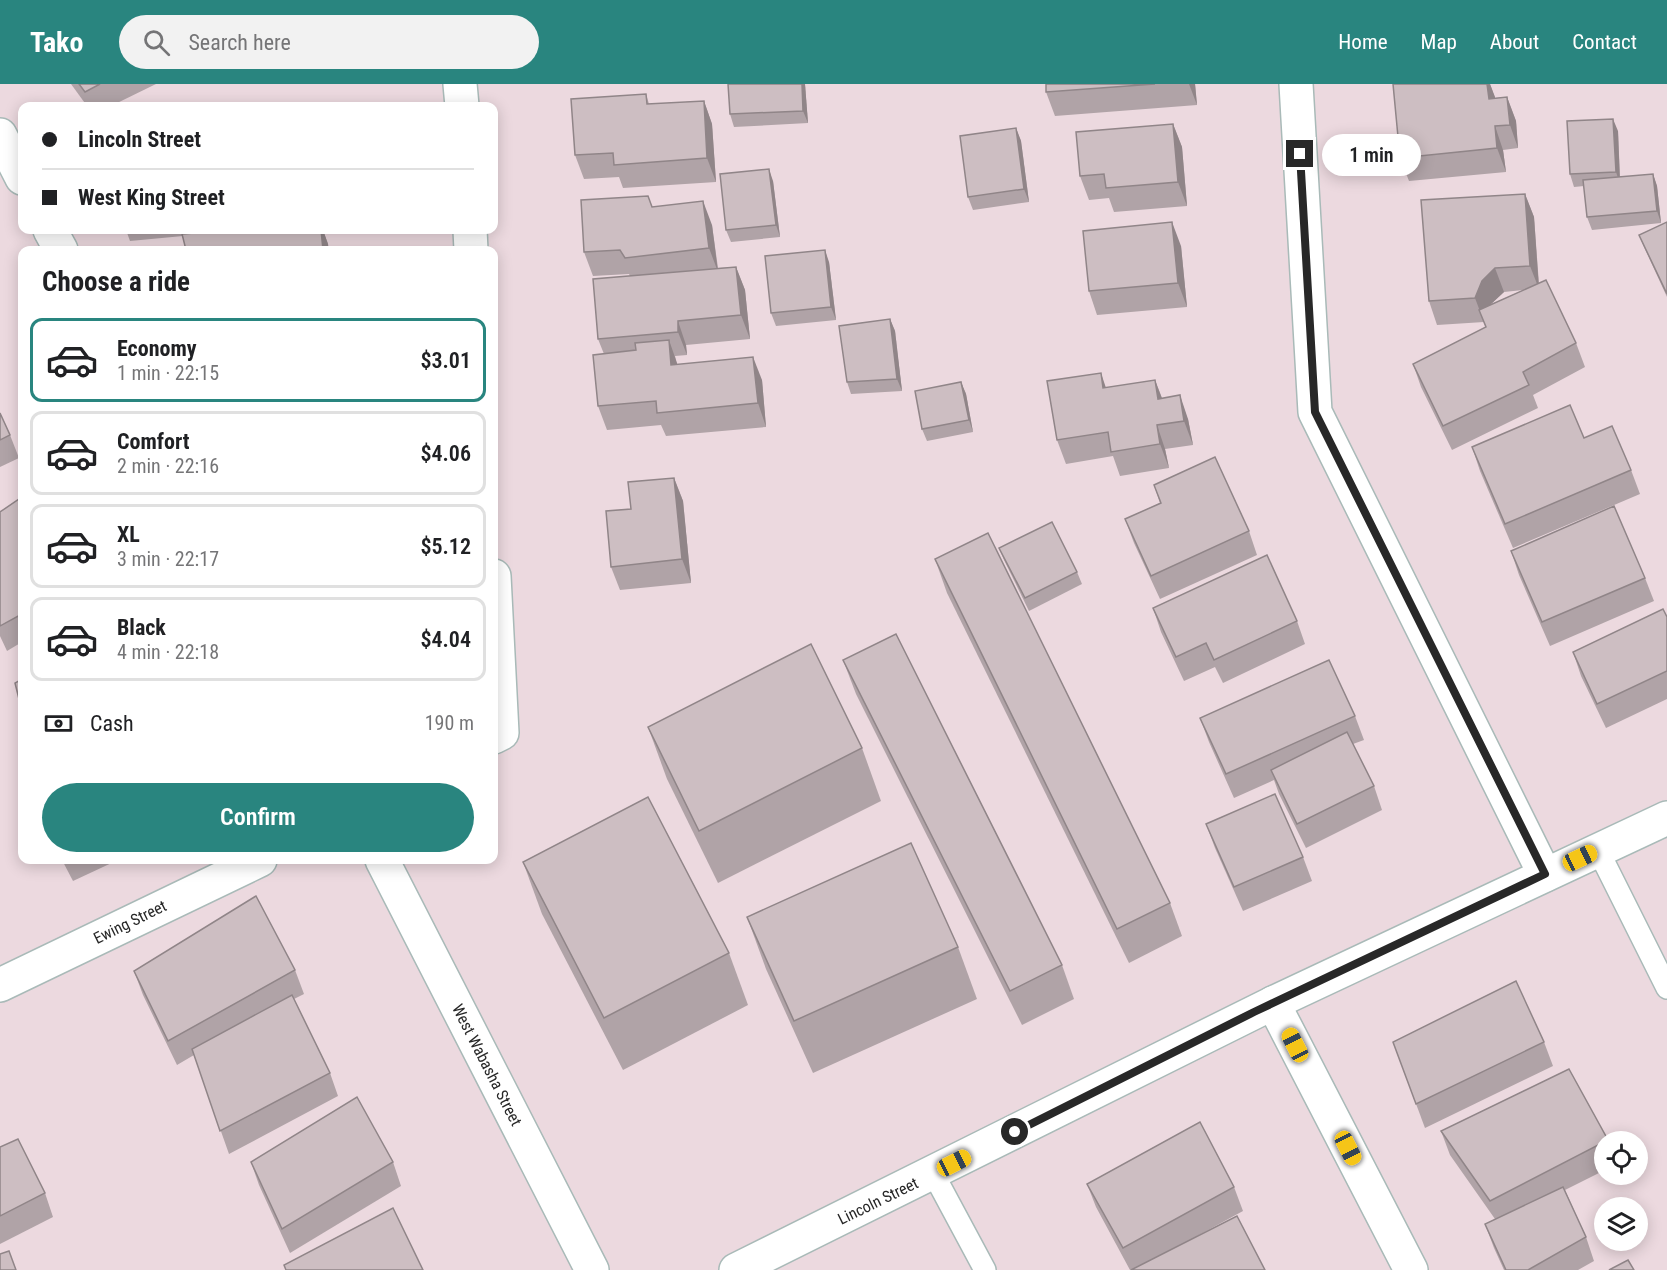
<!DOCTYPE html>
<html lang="en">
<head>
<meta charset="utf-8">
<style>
  body { margin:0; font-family:"Roboto Condensed",sans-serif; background:#f2f2f2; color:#202124; height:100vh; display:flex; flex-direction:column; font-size:22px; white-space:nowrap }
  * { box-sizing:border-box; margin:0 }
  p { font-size:20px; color:#757577 }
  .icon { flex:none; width:33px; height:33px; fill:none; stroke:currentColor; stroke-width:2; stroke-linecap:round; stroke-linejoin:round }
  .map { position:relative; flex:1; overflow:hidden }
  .drawer { position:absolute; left:18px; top:162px; width:480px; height:618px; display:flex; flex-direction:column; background:#fff; border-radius:12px; box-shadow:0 3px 15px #0003 }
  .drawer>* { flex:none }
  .banner { position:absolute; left:18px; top:18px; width:480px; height:132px; border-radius:12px; box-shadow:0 3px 15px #0003; display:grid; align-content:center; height:132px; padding:0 24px; background:#fff }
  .fabs { position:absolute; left:1594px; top:1047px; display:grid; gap:12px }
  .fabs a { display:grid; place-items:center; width:54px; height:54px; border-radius:50%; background:#fff; box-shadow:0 3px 15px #0003; font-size:30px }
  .end { position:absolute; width:27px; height:27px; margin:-14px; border:8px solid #282828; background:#fff; box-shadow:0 0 0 3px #fff }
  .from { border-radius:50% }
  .bubble { position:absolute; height:42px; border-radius:21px; background:#fff; box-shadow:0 3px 15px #0003; font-size:20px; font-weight:600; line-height:42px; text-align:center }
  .car { position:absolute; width:18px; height:36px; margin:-18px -9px; border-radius:8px; box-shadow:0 0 4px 2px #0007; background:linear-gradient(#f5c518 24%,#345 0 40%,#f5c518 0 76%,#345 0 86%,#f5c518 0) }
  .banner b { display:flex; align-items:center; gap:21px; height:57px; font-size:22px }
  .banner b+b { border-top:2px solid #e0e0e0 }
  .banner i { width:15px; height:15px; background:#202124 }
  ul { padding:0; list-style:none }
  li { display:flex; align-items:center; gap:18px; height:84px; margin:0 12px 9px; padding:0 12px; border:3px solid #e0e0e0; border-radius:12px }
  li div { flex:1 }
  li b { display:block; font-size:22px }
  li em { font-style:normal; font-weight:600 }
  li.selected { border-color:#29857f }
  li>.icon { width:54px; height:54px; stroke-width:1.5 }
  h2 { padding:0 24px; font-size:27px; line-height:72px }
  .pay { display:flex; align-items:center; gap:15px; height:66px; padding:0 24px; font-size:22px }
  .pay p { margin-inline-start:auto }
  .cta { display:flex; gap:12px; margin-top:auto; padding:12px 24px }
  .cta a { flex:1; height:69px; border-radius:36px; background:#29857f; color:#fff; font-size:24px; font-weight:600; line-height:69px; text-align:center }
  header { display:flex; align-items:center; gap:36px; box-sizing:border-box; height:84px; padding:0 30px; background:#29857f; color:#fff }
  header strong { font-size:28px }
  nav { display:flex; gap:33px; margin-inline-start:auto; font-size:21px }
  .search { width:420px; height:54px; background:#f2f2f2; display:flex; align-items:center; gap:15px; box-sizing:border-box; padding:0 21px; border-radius:33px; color:#757577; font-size:22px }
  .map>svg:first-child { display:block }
</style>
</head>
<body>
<header>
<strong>Tako</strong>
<div class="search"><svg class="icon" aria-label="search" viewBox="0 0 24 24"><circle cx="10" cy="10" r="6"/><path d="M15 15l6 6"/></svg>Search here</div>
<nav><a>Home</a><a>Map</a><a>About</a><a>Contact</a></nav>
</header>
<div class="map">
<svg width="1667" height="1186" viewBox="0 0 1667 1186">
  <rect width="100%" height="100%" fill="#ecd9df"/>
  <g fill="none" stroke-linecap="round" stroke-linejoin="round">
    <defs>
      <g id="lane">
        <polyline points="1598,766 1667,904"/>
        <polyline points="933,1089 985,1186"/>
      </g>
      <g id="street">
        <polyline points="460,0 462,22"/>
        <polyline points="1296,0 1315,328 1545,791"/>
        <polyline points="0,51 22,94"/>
        <polyline points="50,146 61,166"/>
        <polyline points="470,146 471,166"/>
        <polyline points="494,492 502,649 494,653"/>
        <polyline points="382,776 592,1186"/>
        <polyline points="0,901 260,776"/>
        <polyline points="1273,919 1411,1186"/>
        <polyline points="736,1186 1273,919 1667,734"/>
      </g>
    </defs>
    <!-- lane casing -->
    <use href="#lane" stroke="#a9bab8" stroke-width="24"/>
    <!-- street casing -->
    <use href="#street" stroke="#a9bab8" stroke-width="36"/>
    <!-- lane -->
    <use href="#lane" stroke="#fff" stroke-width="21"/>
    <!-- street -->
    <use href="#street" stroke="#fff" stroke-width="33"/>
  </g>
  <!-- wall -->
  <g fill="#b0a3a7" fill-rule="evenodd">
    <polygon points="71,0 156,0 111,22 87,22"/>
    <polygon points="805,0 808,39 734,43 730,30"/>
    <polygon points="1046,0 1195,0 1197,21 1055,32 1046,8"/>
    <polygon points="1393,0 1490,0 1495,14 1507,13 1516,37 1518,64 1503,66 1506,88 1409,97 1400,74"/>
    <polygon points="646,10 649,20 704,17 712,40 716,98 623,104 619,93 584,95 575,71"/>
    <polygon points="1173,40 1182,63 1187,122 1114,128 1109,114 1089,116 1080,92"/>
    <polygon points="1016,44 1021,57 1029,118 973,126 968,113"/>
    <polygon points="1618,47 1620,93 1653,90 1657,102 1661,139 1592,146 1587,133 1584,102 1574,103 1570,90"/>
    <polygon points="773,97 780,153 731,158 726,146"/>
    <path d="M1525 110 1534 133 1539 200 1576 259 1585 283 1533 311 1538 324 1452 366 1421 303 1413 280 1486 243 1484 238 1437 241 1429 217ZM1523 206 1490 221 1504 208Z"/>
    <polygon points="652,123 712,141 718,184 736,183 745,206 750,255 686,261 687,271 675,272 677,281 762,296 766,343 666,352 661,341 607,346 598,322 604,270 598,255 630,192 629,190 593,192 584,168"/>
    <polygon points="1667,138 1667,213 1644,163 1639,151"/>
    <polygon points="126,146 323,146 328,160 183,152 130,157"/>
    <polygon points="1181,162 1187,223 1097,231 1089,207"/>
    <polygon points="829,178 836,236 776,242 771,229"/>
    <polygon points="890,235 895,247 902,307 851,310 847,298"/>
    <polygon points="1155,296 1162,314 1188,335 1193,361 1165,365 1169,384 1120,392 1113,372 1066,380 1057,356 1106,304"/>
    <polygon points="961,298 966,310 973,348 927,357 922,345"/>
    <polygon points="0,329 10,351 19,374 0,383"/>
    <polygon points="1472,363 1631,386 1640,410 1513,464 1480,387"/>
    <polygon points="674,394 683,417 691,499 620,506 611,483 631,425"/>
    <polygon points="1154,401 1249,447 1257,471 1160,515 1134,459 1125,435 1160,419"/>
    <polygon points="22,413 22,558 7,567 0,552 0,428"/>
    <polygon points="999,464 1077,488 1082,500 1029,527 1004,476"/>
    <polygon points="1511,467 1645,494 1654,517 1550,562 1519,491"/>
    <polygon points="935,475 1170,819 1182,852 1129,879 947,509"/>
    <polygon points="1153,524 1297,537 1305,560 1223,599 1215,583 1184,597 1161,548"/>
    <polygon points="1667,533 1667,615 1606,644 1581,592 1573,568"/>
    <polygon points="843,576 1062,881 1074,915 1022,941 856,610"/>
    <polygon points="1355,632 1364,656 1353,660 1374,702 1382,726 1306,764 1279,710 1274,696 1234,714 1209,658 1200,634"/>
    <polygon points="648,643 862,664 881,717 718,799 667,695"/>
    <polygon points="1206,740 1303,773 1312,797 1243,827 1215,764"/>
    <polygon points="62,776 118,776 73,797"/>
    <polygon points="523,778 729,869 748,921 623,986 542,830"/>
    <polygon points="747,833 958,863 977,915 813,989 766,885"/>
    <polygon points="295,886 304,910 294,915 330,989 338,1012 229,1070 194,971 177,981 143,911 134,887"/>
    <polygon points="1393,958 1544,958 1553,982 1425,1044"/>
    <polygon points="1569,985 1609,1058 1605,1058 1605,1086 1565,1106 1586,1153 1594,1177 1578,1186 1504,1186 1494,1164 1485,1140 1495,1135 1450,1071 1441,1047"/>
    <polygon points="0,1063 45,1109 53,1133 0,1160"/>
    <polygon points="251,1078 393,1078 401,1102 290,1169 259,1101"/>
    <polygon points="1087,1100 1234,1103 1243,1127 1197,1152 1265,1186 1130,1186 1096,1123"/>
  </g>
  <!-- shaded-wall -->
  <g fill="#908588">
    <polygon points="802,0 805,0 808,39 803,27"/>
    <polygon points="1189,0 1195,0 1197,21"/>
    <polygon points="1487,0 1490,0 1495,13 1497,38 1489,15"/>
    <polygon points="1507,13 1516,37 1518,64 1510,41"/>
    <polygon points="704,17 712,40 716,98 707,74"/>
    <polygon points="1613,35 1618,47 1620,100 1616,88"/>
    <polygon points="1173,40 1182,63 1187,122 1178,98"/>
    <polygon points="1495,42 1503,66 1506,88 1497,64"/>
    <polygon points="1016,44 1021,57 1029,118 1024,105"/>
    <polygon points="769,85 773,97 780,153 776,141"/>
    <polygon points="1653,90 1657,102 1661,139 1657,127"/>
    <polygon points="1525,110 1534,133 1539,205 1530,182"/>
    <polygon points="703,117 712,141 718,188 709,164"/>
    <polygon points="1172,138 1181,162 1187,223 1178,199"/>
    <polygon points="321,146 323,146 328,160 329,166 323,166"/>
    <polygon points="825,166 829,178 836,236 831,223"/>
    <polygon points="736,183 745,206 750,255 741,231"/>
    <polygon points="1495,184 1504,208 1490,221 1484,238 1475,214 1482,197"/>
    <polygon points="890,235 895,247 902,307 897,295"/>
    <polygon points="678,237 686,261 687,271 678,248"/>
    <polygon points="669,256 677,279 680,305 671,281"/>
    <polygon points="753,273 762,296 766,343 758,319"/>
    <polygon points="1101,289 1109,313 1103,304"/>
    <polygon points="1155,296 1164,320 1158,315"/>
    <polygon points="961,298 966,310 973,348 969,336"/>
    <polygon points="1180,311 1188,335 1193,361 1184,337"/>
    <polygon points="1157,341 1165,365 1169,384 1160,360"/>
    <polygon points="674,394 683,417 691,499 682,475"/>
  </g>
  <!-- building -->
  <g fill="#cdbec2" stroke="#908588" stroke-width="1.5">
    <polygon points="79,0 100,0 85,8"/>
    <polygon points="728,0 802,0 803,27 730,30"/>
    <polygon points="1046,0 1155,0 1046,8"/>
    <polygon points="1393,0 1487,0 1489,15 1507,13 1510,41 1495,42 1497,64 1400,74"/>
    <polygon points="646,10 647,20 704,17 707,74 614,81 613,69 575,71 571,15"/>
    <polygon points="1613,35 1616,88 1570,90 1567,37"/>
    <polygon points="1173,40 1178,98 1106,104 1104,90 1080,92 1076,48"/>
    <polygon points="1016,44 1024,105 968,113 960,52"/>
    <polygon points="769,85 776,141 726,146 720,90"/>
    <polygon points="1653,90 1657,127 1587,133 1583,96"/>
    <polygon points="1525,110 1530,182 1495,184 1482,197 1475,214 1429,217 1421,116"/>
    <polygon points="648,112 652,123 703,117 709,164 625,174 620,166 584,168 581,116"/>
    <polygon points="1172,138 1178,199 1089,207 1083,147"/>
    <polygon points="1667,138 1667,210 1639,151"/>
    <polygon points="230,146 321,146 323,166 186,166 182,150"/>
    <polygon points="825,166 831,223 771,229 765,172"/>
    <polygon points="736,183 741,231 678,237 678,248 598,255 593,195"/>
    <polygon points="1546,196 1576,259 1523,288 1529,301 1443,342 1413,280 1486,243 1479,226"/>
    <polygon points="890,235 897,295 847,298 839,242"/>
    <polygon points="669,256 671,281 753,273 758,319 657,329 656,317 598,322 593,271 636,266 635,259"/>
    <polygon points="1101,289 1103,304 1155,296 1158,315 1180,311 1184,337 1157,341 1160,360 1111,368 1108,348 1057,356 1047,297"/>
    <polygon points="961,298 969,336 922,345 915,307"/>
    <polygon points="1570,321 1584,354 1612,342 1631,386 1505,440 1472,363"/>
    <polygon points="0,329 10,351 0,356"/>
    <polygon points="1215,373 1249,447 1151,492 1125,435 1161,419 1154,401"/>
    <polygon points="674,394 682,475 611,483 606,427 631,425 628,398"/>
    <polygon points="22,413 22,530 0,542 0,428"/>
    <polygon points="1614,422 1645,494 1542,538 1511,467"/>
    <polygon points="1052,438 1077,488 1025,514 999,464"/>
    <polygon points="988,449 1170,819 1117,845 935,475"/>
    <polygon points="1267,471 1297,537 1214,576 1206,559 1176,573 1153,524"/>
    <polygon points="1663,525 1667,533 1667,587 1597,620 1573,568"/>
    <polygon points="896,550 1062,881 1010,907 843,576"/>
    <polygon points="811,560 862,664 699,747 648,643"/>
    <polygon points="1329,576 1355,632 1226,690 1200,634"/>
    <polygon points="22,595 22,627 15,599"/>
    <polygon points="1347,648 1374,702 1297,740 1271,686"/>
    <polygon points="1275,710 1303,773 1234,803 1206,740"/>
    <polygon points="648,713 729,869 604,934 523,778"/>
    <polygon points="911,759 958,863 794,937 747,833"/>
    <polygon points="256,812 295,886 168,957 134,887"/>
    <polygon points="1516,897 1544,958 1416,1020 1393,958"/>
    <polygon points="292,911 330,989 220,1047 192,965"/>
    <polygon points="1569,985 1608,1056 1490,1117 1441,1047"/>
    <polygon points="357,1013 393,1078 282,1145 251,1078"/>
    <polygon points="1200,1038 1234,1103 1123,1164 1087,1100"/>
    <polygon points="18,1055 45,1109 0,1132 0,1063"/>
    <polygon points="1563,1103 1586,1153 1528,1186 1506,1186 1485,1140"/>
    <polygon points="393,1124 423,1186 286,1186 284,1181"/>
    <polygon points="1237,1132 1265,1186 1131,1186"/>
    <polygon points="9,1167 16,1186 0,1186 0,1170"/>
    <polygon points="1628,1176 1634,1186 1609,1186"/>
  </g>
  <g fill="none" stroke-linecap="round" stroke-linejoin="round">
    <!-- route -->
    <polyline stroke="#282828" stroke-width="8" points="1015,1048 1254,928 1545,790 1315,328 1300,70"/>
  </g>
  <g text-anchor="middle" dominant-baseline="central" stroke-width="6" stroke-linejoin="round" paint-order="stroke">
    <!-- street labels -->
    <g font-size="16" fill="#282828" stroke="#fff">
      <text transform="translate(130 838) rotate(-26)">Ewing Street</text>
      <text transform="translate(487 981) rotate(63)">West Wabasha Street</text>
      <text transform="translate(878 1117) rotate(-26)">Lincoln Street</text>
    </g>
  </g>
</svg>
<div class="fabs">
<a><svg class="icon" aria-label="locate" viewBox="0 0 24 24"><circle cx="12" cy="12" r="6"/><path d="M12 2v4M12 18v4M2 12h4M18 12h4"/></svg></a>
<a><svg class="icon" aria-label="layers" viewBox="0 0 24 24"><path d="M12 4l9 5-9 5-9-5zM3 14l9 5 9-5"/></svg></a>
</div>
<i class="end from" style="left:1015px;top:1048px"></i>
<i class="end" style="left:1300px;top:70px"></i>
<div class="bubble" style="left:1322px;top:50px;width:99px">1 min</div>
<i class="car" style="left:1580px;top:774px;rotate:65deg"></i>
<i class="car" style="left:1295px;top:961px;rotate:333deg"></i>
<i class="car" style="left:1348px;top:1064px;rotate:153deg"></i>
<i class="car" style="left:954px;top:1079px;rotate:63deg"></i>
<div class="banner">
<b><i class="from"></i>Lincoln Street</b>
<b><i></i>West King Street</b>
</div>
<section class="drawer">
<h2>Choose a ride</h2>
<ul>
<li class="selected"><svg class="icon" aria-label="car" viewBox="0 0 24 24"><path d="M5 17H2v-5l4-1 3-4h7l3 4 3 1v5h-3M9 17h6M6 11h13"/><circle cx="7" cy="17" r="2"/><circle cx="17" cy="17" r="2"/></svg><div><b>Economy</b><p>1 min · 22:15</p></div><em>$3.01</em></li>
<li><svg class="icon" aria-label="car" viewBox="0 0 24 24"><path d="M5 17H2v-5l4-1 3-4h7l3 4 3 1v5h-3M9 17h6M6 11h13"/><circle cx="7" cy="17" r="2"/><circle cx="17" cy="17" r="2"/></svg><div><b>Comfort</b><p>2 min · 22:16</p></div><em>$4.06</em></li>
<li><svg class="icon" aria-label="car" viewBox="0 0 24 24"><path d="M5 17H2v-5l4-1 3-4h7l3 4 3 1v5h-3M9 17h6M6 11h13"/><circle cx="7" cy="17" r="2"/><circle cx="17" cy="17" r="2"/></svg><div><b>XL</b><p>3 min · 22:17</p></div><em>$5.12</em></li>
<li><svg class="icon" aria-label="car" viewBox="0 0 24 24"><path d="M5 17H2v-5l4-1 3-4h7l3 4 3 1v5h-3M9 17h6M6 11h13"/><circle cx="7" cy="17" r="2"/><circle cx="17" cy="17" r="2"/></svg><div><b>Black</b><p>4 min · 22:18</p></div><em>$4.04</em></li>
</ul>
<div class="pay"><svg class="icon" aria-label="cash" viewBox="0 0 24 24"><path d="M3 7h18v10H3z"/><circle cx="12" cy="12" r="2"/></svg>Cash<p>190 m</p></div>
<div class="cta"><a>Confirm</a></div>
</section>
</div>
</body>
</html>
